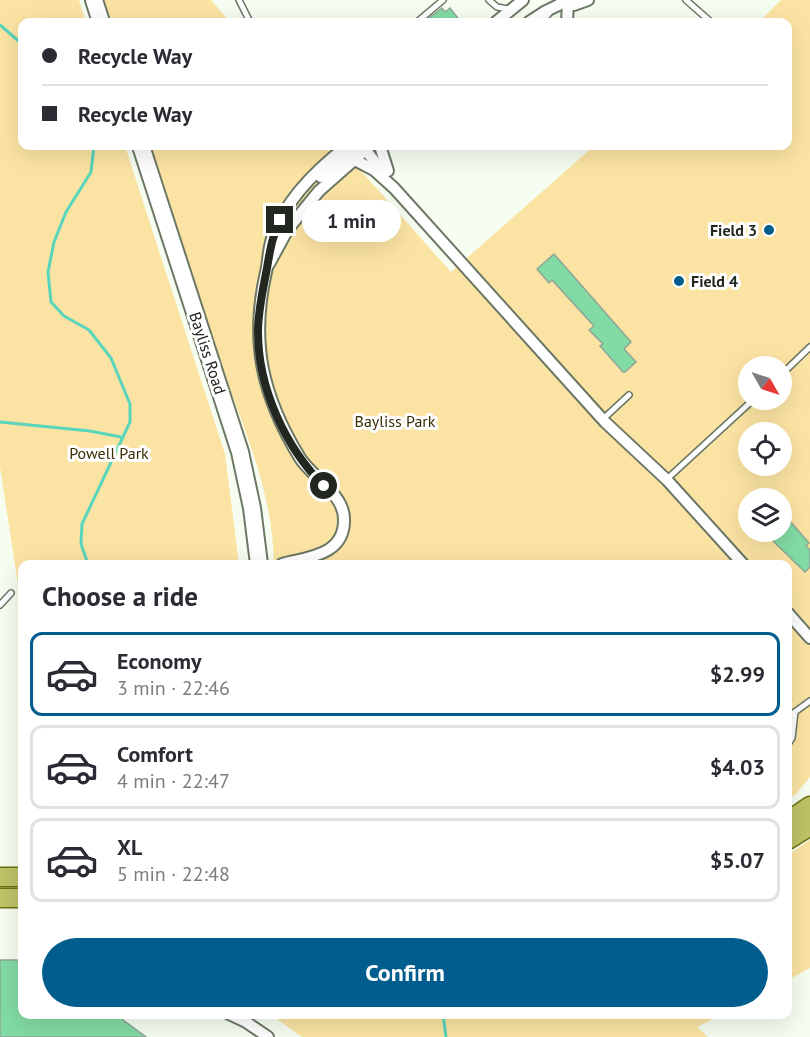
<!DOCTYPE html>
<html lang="en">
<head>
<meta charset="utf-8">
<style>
  body { margin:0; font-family:"PT Sans",sans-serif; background:#f7f7f7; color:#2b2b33; height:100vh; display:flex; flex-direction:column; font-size:22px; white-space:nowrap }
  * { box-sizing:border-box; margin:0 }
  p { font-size:20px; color:#7c7c81 }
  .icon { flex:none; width:33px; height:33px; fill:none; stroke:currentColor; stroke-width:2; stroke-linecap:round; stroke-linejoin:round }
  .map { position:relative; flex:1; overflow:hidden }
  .panel { position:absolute; left:18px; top:560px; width:774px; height:459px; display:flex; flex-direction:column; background:#fff; border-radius:12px; box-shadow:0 6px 24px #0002 }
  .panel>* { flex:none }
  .guide { position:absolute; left:18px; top:18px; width:774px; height:132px; border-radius:12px; box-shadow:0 6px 24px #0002; display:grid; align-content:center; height:132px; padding:0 24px; background:#fff }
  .needle { width:39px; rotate:129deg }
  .tools { position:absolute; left:738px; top:356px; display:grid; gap:12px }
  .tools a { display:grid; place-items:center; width:54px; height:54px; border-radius:50%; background:#fff; box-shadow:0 6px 24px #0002; font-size:30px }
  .end { position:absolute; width:27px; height:27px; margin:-14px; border:8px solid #22271f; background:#fff; box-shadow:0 0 0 3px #fff }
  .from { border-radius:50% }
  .bubble { position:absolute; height:42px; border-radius:21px; background:#fff; box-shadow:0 6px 24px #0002; font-size:20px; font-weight:600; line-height:42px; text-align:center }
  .guide b { display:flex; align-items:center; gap:21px; height:57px; font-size:22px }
  .guide b+b { border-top:2px solid #e1e1e2 }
  .guide i { width:15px; height:15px; background:#2b2b33 }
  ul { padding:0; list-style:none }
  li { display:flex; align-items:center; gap:18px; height:84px; margin:0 12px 9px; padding:0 12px; border:3px solid #e1e1e2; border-radius:12px }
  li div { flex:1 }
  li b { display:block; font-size:22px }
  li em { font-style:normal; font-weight:600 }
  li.selected { border-color:#005d8e }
  li>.icon { width:54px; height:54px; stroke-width:1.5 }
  h2 { padding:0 24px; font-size:27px; line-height:72px }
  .button { display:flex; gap:12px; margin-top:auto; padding:12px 24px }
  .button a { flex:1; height:69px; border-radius:36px; background:#005d8e; color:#fff; font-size:24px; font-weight:600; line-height:69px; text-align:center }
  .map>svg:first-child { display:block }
</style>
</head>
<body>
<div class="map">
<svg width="810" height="1037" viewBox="0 0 810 1037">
  <rect width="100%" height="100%" fill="#f6fef2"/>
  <!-- green -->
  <g fill="#fbe4a3" fill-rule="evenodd">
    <polygon points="0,0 79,0 86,22 22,22 22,146 125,146 225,454 239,564 22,564 22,611 0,467"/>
    <polygon points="104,0 211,0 230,22 111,22"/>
    <path d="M781 0H810V777L796 794 788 799V564H274C273 488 240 421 216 350 194 282 173 214 151 146H339L451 272 594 146H788V22H759ZM748 366H782V399H748ZM748 432H782V465H748ZM748 498H782V531H748Z"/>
    <polygon points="810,840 810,968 788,980 788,855"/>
    <polygon points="270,1014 723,1014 697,1027 708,1037 302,1037"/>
  </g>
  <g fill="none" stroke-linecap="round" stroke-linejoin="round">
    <!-- stream -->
    <g stroke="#59d5bb" stroke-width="3">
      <polyline points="0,25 22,44"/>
      <polyline points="0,422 90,431 121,437"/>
      <polyline points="88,564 81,544 82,524 130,422 130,404 111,358 89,330 64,316 51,302 48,272 54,242 66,212 91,172 94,146"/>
      <polyline points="443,1014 446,1037"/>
    </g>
  </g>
  <!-- building -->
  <g fill="#82dba4" stroke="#90a597" stroke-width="1.5">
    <polygon points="442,8 445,12 450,8 461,22 424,22"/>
    <polygon points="554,254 631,342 624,349 636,362 625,372 623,372 600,346 603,344 589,330 594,326 552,280 549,283 537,269"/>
    <polygon points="782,512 809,543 806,546 810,550 810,567 805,572 771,539 782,531"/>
    <polygon points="0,960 17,960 22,964 22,1014 115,1014 146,1037 0,1037"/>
  </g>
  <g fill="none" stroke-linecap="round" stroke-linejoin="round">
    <defs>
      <g id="lane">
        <polyline points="239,0 250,22"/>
        <polyline points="489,0 497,7 508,9"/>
        <polyline points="686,0 711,22"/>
        <polyline points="417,22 443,0"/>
        <polyline points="542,22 551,11"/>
        <polyline points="782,374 810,347"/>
        <polyline points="603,419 629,395"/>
        <polyline points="667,479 754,399"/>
        <polyline points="0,605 11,593"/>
        <polyline points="788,717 810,701"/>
        <polyline points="788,744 792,738 795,712"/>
      </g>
      <g id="street">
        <polyline points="561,0 574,5 588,0"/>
        <polyline points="496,22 523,0"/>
        <polyline points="529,22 546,11 565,2"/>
        <polyline points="567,22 568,3"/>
        <polyline points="380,146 388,171"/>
        <polyline points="353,159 374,170 394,188 605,422 667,480 743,564"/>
        <polyline points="321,177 355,149 367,152 384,173"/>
        <polyline points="269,264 288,229 319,191 370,146"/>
        <path d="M282 564C309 557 345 555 344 519 344 494 312 477 300 458 262 396 250 342 266 272 269 260 268 248 273 236 286 199 317 169 347 146"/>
        <polyline points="788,613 810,638"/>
        <polyline points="229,1014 246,1022 268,1037"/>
      </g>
      <g id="secondary">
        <polyline points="94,0 101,22"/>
        <polyline points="141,146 240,452 252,508 259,564"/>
      </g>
      <g id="primary">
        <polyline points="788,821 810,806"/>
        <polyline points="788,840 810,826"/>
        <polyline points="0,877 22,877"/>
        <polyline points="0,898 22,898"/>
      </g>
    </defs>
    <!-- lane casing -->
    <use href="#lane" stroke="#6c7865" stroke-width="8"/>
    <!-- street casing -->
    <use href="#street" stroke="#6c7865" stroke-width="14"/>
    <!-- secondary casing -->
    <use href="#secondary" stroke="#6c7865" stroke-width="20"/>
    <!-- primary casing -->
    <use href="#primary" stroke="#6c720c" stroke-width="21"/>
    <!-- lane -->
    <use href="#lane" stroke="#fff" stroke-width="5"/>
    <!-- street -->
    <use href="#street" stroke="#fff" stroke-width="10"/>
    <!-- secondary -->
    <use href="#secondary" stroke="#fff" stroke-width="16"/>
    <!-- primary -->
    <use href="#primary" stroke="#bfc267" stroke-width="18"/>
  </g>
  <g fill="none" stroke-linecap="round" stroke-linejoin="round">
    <!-- route -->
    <path stroke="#22271f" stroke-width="8" d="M280 220C272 236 270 251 267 268 263 290 258 310 258 332 258 388 285 447 324 486"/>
  </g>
  <!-- markers -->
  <g fill="#005d8e" stroke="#fff" stroke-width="2">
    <circle cx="769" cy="230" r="6"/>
    <circle cx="679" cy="281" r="6"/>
  </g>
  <g text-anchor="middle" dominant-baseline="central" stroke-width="6" stroke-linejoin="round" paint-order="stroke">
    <!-- poi labels -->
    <g font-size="16" font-weight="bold" fill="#22271f" stroke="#fff" text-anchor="end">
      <text x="757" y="230">Field 3</text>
      <text x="691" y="281" text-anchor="start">Field 4</text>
    </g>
    <!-- street labels -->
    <g font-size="16" fill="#22271f" stroke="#fff">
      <text transform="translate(208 353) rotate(72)">Bayliss Road</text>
    </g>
    <!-- park labels -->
    <g font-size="16" fill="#392c03" stroke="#fff">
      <text x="395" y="421">Bayliss Park</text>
      <text x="109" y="453">Powell Park</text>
    </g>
  </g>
</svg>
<div class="tools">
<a><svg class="needle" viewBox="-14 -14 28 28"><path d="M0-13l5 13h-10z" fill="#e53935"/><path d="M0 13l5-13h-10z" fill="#7c7c81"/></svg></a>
<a><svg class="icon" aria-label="locate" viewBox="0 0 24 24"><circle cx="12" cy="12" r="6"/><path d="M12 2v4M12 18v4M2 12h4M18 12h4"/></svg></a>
<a><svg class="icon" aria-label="layers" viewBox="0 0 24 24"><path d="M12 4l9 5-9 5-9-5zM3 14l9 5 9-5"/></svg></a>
</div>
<i class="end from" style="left:324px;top:486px"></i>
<i class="end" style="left:280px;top:220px"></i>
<div class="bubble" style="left:302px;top:200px;width:99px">1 min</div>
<div class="guide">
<b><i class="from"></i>Recycle Way</b>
<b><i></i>Recycle Way</b>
</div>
<section class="panel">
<h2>Choose a ride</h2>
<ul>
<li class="selected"><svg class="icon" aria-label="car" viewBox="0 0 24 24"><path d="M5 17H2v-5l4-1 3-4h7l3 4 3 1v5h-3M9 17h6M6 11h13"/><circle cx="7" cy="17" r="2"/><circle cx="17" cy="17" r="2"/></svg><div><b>Economy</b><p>3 min · 22:46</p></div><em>$2.99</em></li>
<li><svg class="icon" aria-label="car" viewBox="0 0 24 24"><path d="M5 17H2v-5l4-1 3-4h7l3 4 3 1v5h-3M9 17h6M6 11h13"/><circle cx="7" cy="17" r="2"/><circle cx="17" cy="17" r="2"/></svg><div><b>Comfort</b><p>4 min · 22:47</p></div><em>$4.03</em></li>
<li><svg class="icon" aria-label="car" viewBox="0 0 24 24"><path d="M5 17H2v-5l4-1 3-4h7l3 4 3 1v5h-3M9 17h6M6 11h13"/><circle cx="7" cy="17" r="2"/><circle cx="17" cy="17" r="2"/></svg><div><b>XL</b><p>5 min · 22:48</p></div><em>$5.07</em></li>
</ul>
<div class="button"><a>Confirm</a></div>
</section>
</div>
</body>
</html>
